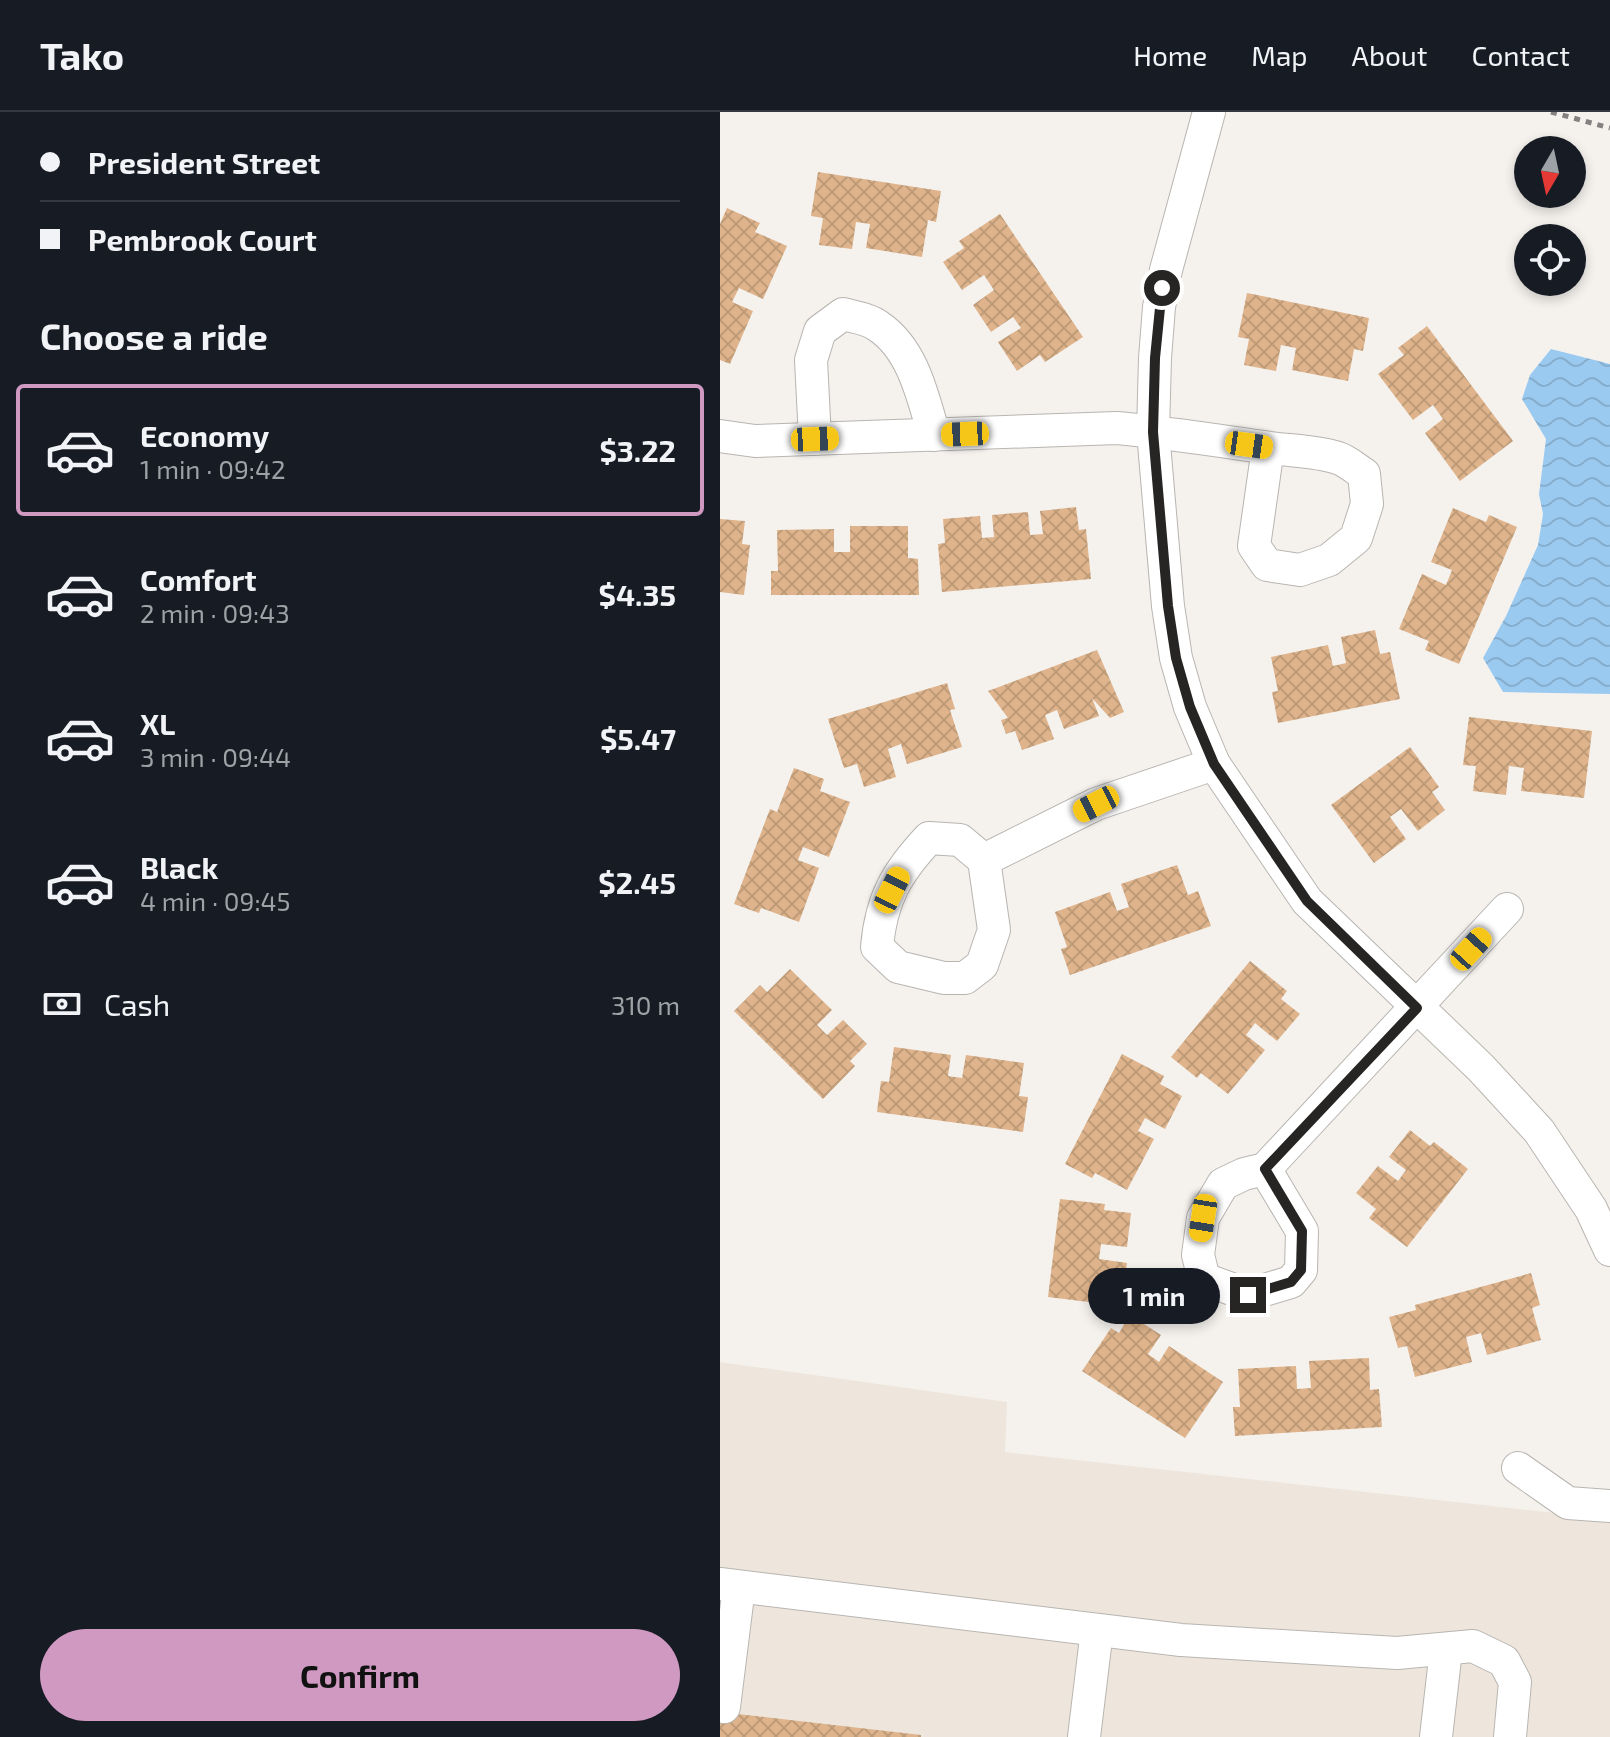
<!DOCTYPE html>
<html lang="en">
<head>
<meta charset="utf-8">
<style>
  body { margin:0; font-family:"Exo 2",sans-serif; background:#242831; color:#f1f3f6; height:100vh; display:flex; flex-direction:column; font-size:30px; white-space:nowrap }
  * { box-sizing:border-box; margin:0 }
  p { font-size:26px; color:#9ea1a6 }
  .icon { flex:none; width:44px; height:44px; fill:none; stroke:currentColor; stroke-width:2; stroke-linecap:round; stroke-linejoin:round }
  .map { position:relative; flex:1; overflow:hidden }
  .drawer { display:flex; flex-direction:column; background:#171b24; width:720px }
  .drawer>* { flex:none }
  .banner { display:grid; align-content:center; height:176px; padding:0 40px; background:#171b24 }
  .needle { width:52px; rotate:189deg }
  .tools { position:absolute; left:794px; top:24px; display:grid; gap:16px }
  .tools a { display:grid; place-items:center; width:72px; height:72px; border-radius:50%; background:#171b24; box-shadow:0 4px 12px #0003; font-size:40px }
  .end { position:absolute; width:36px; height:36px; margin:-18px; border:10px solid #262523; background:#fff; box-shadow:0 0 0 4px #fff }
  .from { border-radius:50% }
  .bubble { position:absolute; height:56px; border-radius:28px; background:#171b24; box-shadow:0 4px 12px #0003; font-size:26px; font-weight:700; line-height:56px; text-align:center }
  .car { position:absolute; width:24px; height:48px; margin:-24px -12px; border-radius:10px; box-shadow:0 0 6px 2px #0007; background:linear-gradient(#f5c518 24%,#345 0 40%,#f5c518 0 76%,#345 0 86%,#f5c518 0) }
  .banner b { display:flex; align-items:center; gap:28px; height:76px; font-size:30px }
  .banner b+b { border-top:2px solid #363941 }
  .banner i { width:20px; height:20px; background:#f1f3f6 }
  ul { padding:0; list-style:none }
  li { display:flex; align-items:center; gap:24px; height:132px; margin:0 16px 12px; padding:0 24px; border:4px solid transparent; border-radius:8px }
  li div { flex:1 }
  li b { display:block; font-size:30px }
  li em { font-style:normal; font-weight:700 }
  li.active { border-color:#cf99c1 }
  li>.icon { width:72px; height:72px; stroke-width:1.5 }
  h2 { padding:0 40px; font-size:36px; line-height:96px }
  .pay { display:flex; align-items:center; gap:20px; height:88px; padding:0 40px; font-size:30px }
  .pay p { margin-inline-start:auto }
  .primary-button { display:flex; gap:16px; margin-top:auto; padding:16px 40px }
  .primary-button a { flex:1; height:92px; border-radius:48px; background:#cf99c1; color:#111; font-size:32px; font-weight:700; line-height:92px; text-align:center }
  header { display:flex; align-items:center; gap:48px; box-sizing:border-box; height:112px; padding:0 40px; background:#171b24; border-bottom:2px solid #363941 }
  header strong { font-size:38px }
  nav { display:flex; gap:44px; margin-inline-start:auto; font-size:28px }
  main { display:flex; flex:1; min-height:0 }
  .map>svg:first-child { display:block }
</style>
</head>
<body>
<header>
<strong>Tako</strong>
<nav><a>Home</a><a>Map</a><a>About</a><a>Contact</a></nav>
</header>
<main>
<section class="drawer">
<div class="banner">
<b><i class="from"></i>President Street</b>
<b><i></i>Pembrook Court</b>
</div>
<h2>Choose a ride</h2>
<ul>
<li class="active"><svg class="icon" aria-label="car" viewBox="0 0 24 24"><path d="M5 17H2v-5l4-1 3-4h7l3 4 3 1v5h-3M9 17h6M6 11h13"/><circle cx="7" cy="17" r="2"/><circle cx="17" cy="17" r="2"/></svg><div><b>Economy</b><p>1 min · 09:42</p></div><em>$3.22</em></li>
<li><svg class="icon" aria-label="car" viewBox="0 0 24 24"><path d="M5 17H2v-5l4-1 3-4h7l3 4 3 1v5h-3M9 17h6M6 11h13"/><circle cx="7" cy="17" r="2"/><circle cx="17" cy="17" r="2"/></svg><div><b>Comfort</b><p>2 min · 09:43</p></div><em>$4.35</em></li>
<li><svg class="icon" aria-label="car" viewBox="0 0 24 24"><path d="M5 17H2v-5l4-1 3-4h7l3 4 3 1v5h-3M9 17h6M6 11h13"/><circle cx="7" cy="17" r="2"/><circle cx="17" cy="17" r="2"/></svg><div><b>XL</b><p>3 min · 09:44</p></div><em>$5.47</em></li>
<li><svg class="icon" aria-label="car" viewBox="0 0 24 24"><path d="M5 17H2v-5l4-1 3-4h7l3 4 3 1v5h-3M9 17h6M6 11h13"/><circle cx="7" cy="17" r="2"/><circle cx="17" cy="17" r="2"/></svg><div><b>Black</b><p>4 min · 09:45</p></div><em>$2.45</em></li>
</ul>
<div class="pay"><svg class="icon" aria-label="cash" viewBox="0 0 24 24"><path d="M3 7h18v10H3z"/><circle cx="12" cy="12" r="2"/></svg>Cash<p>310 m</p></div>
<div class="primary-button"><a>Confirm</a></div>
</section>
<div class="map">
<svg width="890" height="1625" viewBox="0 0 890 1625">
  <defs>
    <pattern id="water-waves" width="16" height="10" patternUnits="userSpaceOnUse" patternTransform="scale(2)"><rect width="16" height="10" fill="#9bcaf0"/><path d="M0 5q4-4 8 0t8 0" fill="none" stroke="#85adce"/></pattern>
    <pattern id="building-cross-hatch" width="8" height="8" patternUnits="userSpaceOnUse" patternTransform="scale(2)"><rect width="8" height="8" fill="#dfb48c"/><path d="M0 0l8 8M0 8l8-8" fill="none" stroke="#bf9b78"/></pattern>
  </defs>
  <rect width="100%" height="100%" fill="#f5f2ee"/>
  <!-- built -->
  <polygon fill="#eee6dc" points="0,1250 287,1290 285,1340 890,1407 890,1625 0,1625"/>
  <!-- water -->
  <polygon fill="url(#water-waves)" points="831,237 890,252 890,582 783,580 763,546 786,504 818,433 823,402 819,382 826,327 802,287 810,263"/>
  <!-- building -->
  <g fill="url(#building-cross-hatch)">
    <polygon points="98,60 221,79 216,110 208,108 202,145 146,136 150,112 136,110 132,137 99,133 103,106 91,104"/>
    <polygon points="7,96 40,111 35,120 67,134 43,187 19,176 12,190 33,199 10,252 0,248 0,112"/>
    <polygon points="280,102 363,225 325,250 320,243 297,259 278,230 301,216 293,205 271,220 253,193 274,178 264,163 242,178 223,150 244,136 239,129"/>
    <polygon points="527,181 649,206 643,239 634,237 628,269 572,258 576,236 561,233 556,259 524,253 529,227 518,225"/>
    <polygon points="707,214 793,329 740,369 705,321 723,307 713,293 693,308 658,262 684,243 678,236"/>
    <polygon points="356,395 359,418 366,417 371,467 222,480 218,432 225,431 223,407 260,404 262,426 274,425 272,403 308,400 310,423 323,422 320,399"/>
    <polygon points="733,396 766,410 769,403 797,415 739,552 705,538 709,529 679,517 702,462 726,473 732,458 711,450"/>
    <polygon points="0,407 25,409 22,432 30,433 24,483 0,480"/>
    <polygon points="130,414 188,414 188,446 198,447 199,483 51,483 51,459 58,459 57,418 114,417 114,440 130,440"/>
    <polygon points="655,518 660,542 670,540 680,587 558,611 552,580 558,579 551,545 608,533 613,554 626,551 621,525"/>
    <polygon points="377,538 404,600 390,606 372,586 379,604 344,617 337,598 325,603 334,627 302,638 295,619 286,622 281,608 288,606 268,579"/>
    <polygon points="227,571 235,597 230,598 242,635 187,652 181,632 168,637 176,665 144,675 137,652 124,656 108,607"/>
    <polygon points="749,605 872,619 864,686 801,679 804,656 789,654 786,683 753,679 756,654 743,653"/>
    <polygon points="690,635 719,675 712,680 725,698 698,719 681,697 670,705 686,727 654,751 611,693"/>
    <polygon points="74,656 104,667 100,679 130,690 109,745 83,735 78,748 99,756 79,810 41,796 39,801 14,792 50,697 57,700"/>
    <polygon points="457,753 468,783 478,779 491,814 350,863 341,837 347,835 335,800 390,780 397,799 409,795 401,772"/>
    <polygon points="530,849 567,879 561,887 580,902 557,929 535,911 526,923 545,938 508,982 481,961 477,966 451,945"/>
    <polygon points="70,857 112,898 97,913 107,923 123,908 147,932 130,949 135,954 103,987 14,899 40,873 47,880"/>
    <polygon points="174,935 231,943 228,964 242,966 246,943 304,951 299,984 308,985 303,1020 157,1000 161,969 169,970"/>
    <polygon points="402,942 444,964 440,972 462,984 445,1017 425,1006 418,1019 434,1027 407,1078 375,1061 372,1066 345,1052"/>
    <polygon points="690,1018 710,1034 714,1030 748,1057 687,1135 649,1106 656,1097 636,1081 658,1054 678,1069 686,1058 669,1045"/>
    <polygon points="340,1087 385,1092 384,1098 411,1101 407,1135 381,1132 379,1147 407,1151 402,1186 378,1183 377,1191 328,1185"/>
    <polygon points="811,1161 820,1193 812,1196 821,1228 767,1243 761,1221 746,1225 752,1250 695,1265 687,1234 678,1236 669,1205 696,1198 695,1193"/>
    <polygon points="410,1203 441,1223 428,1242 439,1250 449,1234 503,1270 465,1326 362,1259 391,1216 399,1221"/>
    <polygon points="649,1246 650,1278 659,1277 662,1315 515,1324 513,1295 520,1295 518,1257 576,1254 577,1277 591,1276 589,1249"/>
    <polygon points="0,1600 201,1623 201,1625 0,1625"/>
  </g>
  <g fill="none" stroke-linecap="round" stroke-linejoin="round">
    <defs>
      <g id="minor">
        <polyline points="489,0 446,158 439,195 435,246 433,320 448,494 456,546 470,595 494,652 587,789 761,956 819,1019 871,1097 890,1138"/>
        <path d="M0 324 35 329 397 316C449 321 500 329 551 336 572 339 597 339 618 346 627 349 636 357 644 362L647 392 636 426 609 448 580 458 547 453 534 434 548 336"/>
        <path d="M95 327 91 248 100 219 123 202C134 205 149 207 158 214 193 237 203 285 214 323"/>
        <path d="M209 726 240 728 264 748 274 818 262 853 245 866H224L178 855 157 835C161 787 177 760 209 726Z"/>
        <polyline points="264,748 376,692 494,652"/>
        <polyline points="545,1057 582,1119 581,1158 571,1170 528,1183 484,1167 478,1143 483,1106 503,1072 524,1062 545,1057 787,797"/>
        <polyline points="798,1356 848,1391 890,1394"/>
        <polyline points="0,1472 461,1528 677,1541 753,1534 784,1549 795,1570 790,1625"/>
        <polyline points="4,1595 19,1475"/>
        <polyline points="364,1625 377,1518"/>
        <polyline points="716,1625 726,1538"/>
      </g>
    </defs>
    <!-- minor casing -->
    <use href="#minor" stroke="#b8b5b1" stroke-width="34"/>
    <!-- path -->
    <polyline stroke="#848280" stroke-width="5" stroke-dasharray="6 6" stroke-linecap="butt" points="831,0 890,16"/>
    <!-- minor -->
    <use href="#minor" stroke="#fff" stroke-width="32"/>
  </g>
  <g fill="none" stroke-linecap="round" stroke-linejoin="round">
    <!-- route -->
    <polyline stroke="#262523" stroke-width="10" points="442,176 435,246 433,320 448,494 456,546 470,595 494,652 587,789 697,896 545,1057 582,1119 581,1158 571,1170 528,1183"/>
  </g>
</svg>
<div class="tools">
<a><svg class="needle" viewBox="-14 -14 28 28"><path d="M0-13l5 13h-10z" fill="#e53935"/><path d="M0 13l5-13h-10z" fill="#9ea1a6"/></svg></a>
<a><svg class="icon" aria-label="locate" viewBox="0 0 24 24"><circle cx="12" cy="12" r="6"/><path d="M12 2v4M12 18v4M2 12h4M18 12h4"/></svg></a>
</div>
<i class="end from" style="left:442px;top:176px"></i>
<i class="end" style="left:528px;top:1183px"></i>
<div class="bubble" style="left:368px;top:1156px;width:132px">1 min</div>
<i class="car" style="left:245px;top:322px;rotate:268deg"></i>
<i class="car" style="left:95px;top:327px;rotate:88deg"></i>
<i class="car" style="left:529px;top:333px;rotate:98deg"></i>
<i class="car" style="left:376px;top:692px;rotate:243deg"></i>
<i class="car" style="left:172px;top:778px;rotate:26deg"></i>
<i class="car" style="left:751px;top:837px;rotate:42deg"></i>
<i class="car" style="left:483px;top:1106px;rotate:189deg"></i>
</div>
</main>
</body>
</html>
